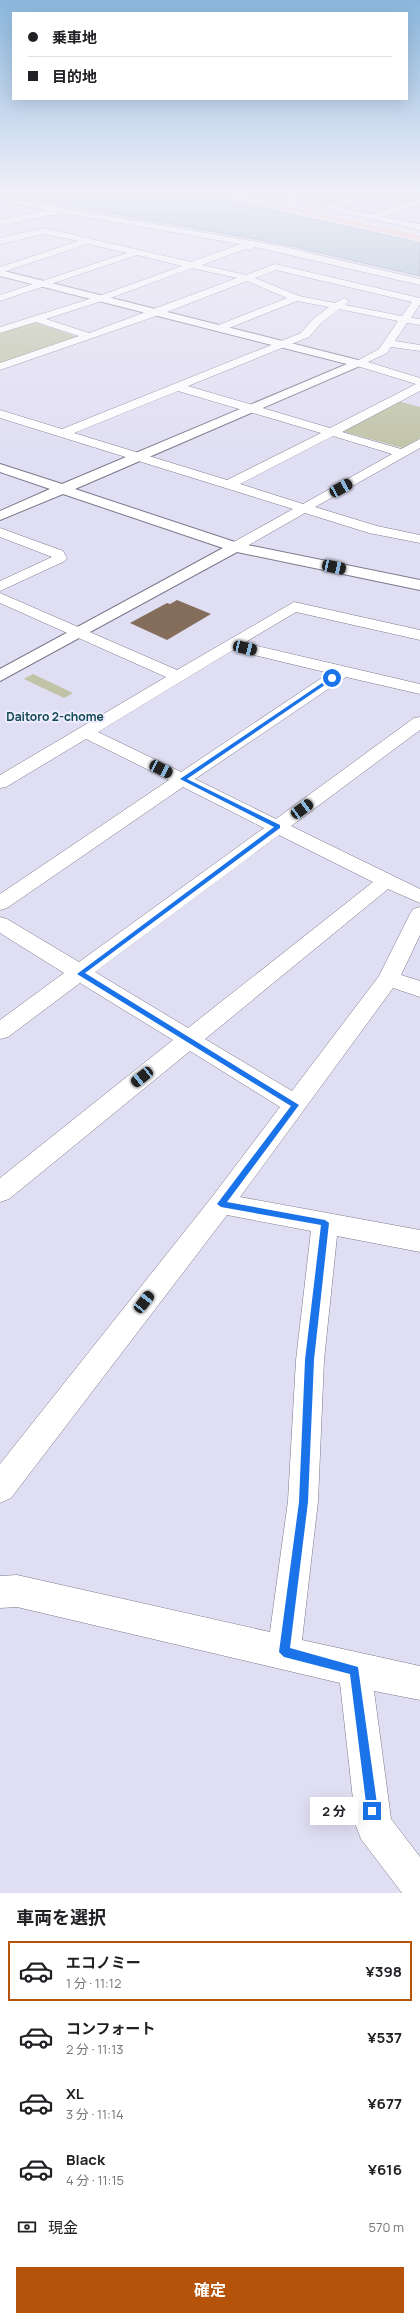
<!DOCTYPE html>
<html lang="ja">
<head>
<meta charset="utf-8">
<style>
  body { margin:0; font-family:Manrope,"Noto Sans JP",sans-serif; background:#f2f2f2; color:#202124; height:100vh; display:flex; flex-direction:column; font-size:15px; white-space:nowrap }
  * { box-sizing:border-box; margin:0 }
  p { font-size:13px; color:#757577 }
  .icon { flex:none; width:22px; height:22px; fill:none; stroke:currentColor; stroke-width:2; stroke-linecap:round; stroke-linejoin:round }
  .map { position:relative; height:1893px; overflow:hidden }
  .details { display:flex; flex-direction:column; background:#fff; flex:1 }
  .details>* { flex:none }
  .guide { position:absolute; left:12px; top:12px; width:396px; height:88px; border-radius:0px; box-shadow:0 4px 16px #0002; display:grid; align-content:center; height:88px; padding:0 16px; background:#fff }
  .end { position:absolute; width:18px; height:18px; margin:-9px; border:5px solid #1a73e8; background:#fff; box-shadow:0 0 0 2px #fff }
  .from { border-radius:50% }
  .bubble { position:absolute; height:28px; border-radius:0px; background:#fff; box-shadow:0 4px 16px #0002; font-size:13px; font-weight:700; line-height:28px; text-align:center }
  .car { position:absolute; width:12px; height:24px; margin:-12px -6px; border-radius:5px; box-shadow:0 0 3px 1px #0007; background:linear-gradient(#222 24%,#8ab4d8 0 40%,#222 0 76%,#8ab4d8 0 86%,#222 0) }
  .guide b { display:flex; align-items:center; gap:14px; height:38px; font-size:15px }
  .guide b+b { border-top:1px solid #e0e0e0 }
  .guide i { width:10px; height:10px; background:#202124 }
  ul { padding:0; list-style:none }
  li { display:flex; align-items:center; gap:12px; height:60px; margin:0 8px 6px; padding:0 8px; border:2px solid transparent; border-radius:0px }
  li div { flex:1 }
  li b { display:block; font-size:15px }
  li em { font-style:normal; font-weight:700 }
  li.active { border-color:#b45309 }
  li>.icon { width:36px; height:36px; stroke-width:1.5 }
  h2 { padding:0 16px; font-size:18px; line-height:48px }
  .pay { display:flex; align-items:center; gap:10px; height:44px; padding:0 16px; font-size:15px }
  .pay p { margin-inline-start:auto }
  .action { display:flex; gap:8px; margin-top:auto; padding:8px 16px }
  .action a { flex:1; height:46px; border-radius:0px; background:#b45309; color:#fff; font-size:16px; font-weight:700; line-height:46px; text-align:center }
  .map>svg:first-child { display:block }
</style>
</head>
<body>
<div class="map">
<svg width="420" height="1893" viewBox="0 0 420 1893">
  <rect width="100%" height="100%" fill="#e0def2"/>
  <!-- green -->
  <g fill="#c0c3a6">
    <polygon points="295,193 366,193 322,207 298,201"/>
    <polygon points="34,322 78,337 0,363 0,332"/>
    <polygon points="398,401 420,407 420,438 403,448 341,431"/>
    <polygon points="33,674 73,693 64,698 24,679"/>
  </g>
  <!-- water -->
  <polygon fill="#9ebccc" stroke="#8195a3" points="0,193 192,193 420,242 420,276 282,244"/>
  <!-- building -->
  <polygon fill="#856d5b" points="177,600 211,614 167,640 130,623 167,603 170,604"/>
  <g fill="none" stroke-linecap="round" stroke-linejoin="round">
    <defs>
      <g id="minor">
        <polygon points="286,193 294,193 295,205 287,211 283,209 287,204"/>
        <polygon points="366,193 378,193 339,208 372,214 420,199 420,204 382,217 420,224 420,230 325,208"/>
        <path d="M0 197 280 246 420 279V285L255 247 251 250 245 249 202 265 246 275 275 264 420 298V304L411 318 420 319V325L407 323 395 341 420 345V351L391 347 387 353 368 362 420 378V391L342 432 401 449 420 439V448L315 507 377 526 420 535V543L369 533 305 513 240 550H230L228 547 230 544 293 509 0 418V410L62 429 301 333 313 319 329 307 297 301 224 330H216V326L287 298 247 281 162 314 0 370V363L79 336 36 322 0 333V327L99 296 182 266 137 255 0 301V295L127 253 88 244 0 273V267L78 241 44 234 0 244V238L44 228 191 262 240 244 57 212V215H49L0 226V220L47 210 0 201ZM192 268 237 278 89 333 46 319 105 300ZM276 270 412 302 402 316 345 305 349 301 344 298 335 303 299 296 255 278ZM339 309 398 321 379 349 353 363 354 365 416 384 330 428 188 386 309 337 321 323ZM178 391 321 433 227 480 74 433ZM333 436 392 454 303 504 240 484Z"/>
        <polygon points="0,528 63,551 67,558 65,561 0,591 0,581 52,557 0,537"/>
        <path d="M0 593 177 670 294 602 420 630V640L296 612 244 643 420 684V694L346 677 195 779 276 819 414 718 420 717V730L291 826 420 889V903L388 889 205 1039 292 1091 379 976 410 914 413 909 420 907V935L401 975 420 981V997L393 988 240 1197 420 1230V1252L337 1236 324 1360 318 1501 302 1640 420 1666V1700L374 1691 391 1819 420 1857V1893H402L361 1839 356 1826 340 1683 17 1607 0 1608V1576L17 1575 270 1632 288 1501 296 1360 311 1231 227 1215 11 1498 0 1503V1464L212 1197 280 1107 190 1051 9 1199 0 1202V1178L173 1040 80 983 8 1037 0 1039V1020L64 973 0 933V917L7 919 79 962 264 828 183 787 7 908 0 910V894L169 780 86 739 6 787 0 788V775L166 677 0 603ZM233 650 329 673 181 772 98 732ZM279 835 373 882 188 1028 95 972Z"/>
      </g>
      <polygon id="tertiary" points="0,270 362,361 364,363 362,365 75,489 238,543 420,580 420,590 237,552 0,681 0,669 223,548 63,494 0,520 0,511 50,489 0,472 0,464 62,484 347,364 0,276"/>
      <polygon id="primary" points="210,193 226,193 420,235 420,241"/>
    </defs>
    <!-- minor casing -->
    <use href="#minor" stroke="#7b798b" stroke-width="1"/>
    <!-- tertiary casing -->
    <use href="#tertiary" stroke="#7b798b" stroke-width="2"/>
    <!-- primary casing -->
    <use href="#primary" stroke="#fff" stroke-width="2"/>
    <!-- minor -->
    <use href="#minor" fill="#fff" fill-rule="evenodd"/>
    <!-- tertiary -->
    <use href="#tertiary" fill="#fff" fill-rule="evenodd"/>
    <!-- primary -->
    <use href="#primary" fill="#fac8c4" fill-rule="evenodd"/>
  </g>
  <!-- sky -->
  <linearGradient id="sky" x2="0" y2="1"><stop stop-color="#8ab7dd"/><stop offset="0.42" stop-color="#f1f0f9"/><stop offset="1" stop-color="#f1f0f9" stop-opacity="0"/></linearGradient>
  <rect width="420" height="458" fill="url(#sky)"/>
  <!-- route -->
  <polygon fill="#1a73e8" points="331,677 335,678 187,779 280,825 280,828 85,973 299,1105 227,1202 325,1220 329,1223 314,1360 308,1502 290,1648 358,1667 378,1811 376,1815 372,1816 368,1815 367,1811 350,1674 284,1657 279,1652 299,1502 305,1360 321,1225 221,1207 217,1204 291,1106 77,974 274,827 180,779"/>
  <g text-anchor="middle" dominant-baseline="central" stroke-width="4" stroke-linejoin="round" paint-order="stroke">
    <!-- neighbourhood labels -->
    <g font-size="12" font-weight="bold" fill="#104856" stroke="#edecfc">
      <text x="55" y="716">Daitoro 2-chome</text>
    </g>
  </g>
</svg>
<i class="end from" style="left:332px;top:678px"></i>
<i class="end" style="left:372px;top:1811px"></i>
<div class="bubble" style="left:310px;top:1797px;width:48px">2 分</div>
<i class="car" style="left:341px;top:488px;rotate:61deg"></i>
<i class="car" style="left:334px;top:567px;rotate:102deg"></i>
<i class="car" style="left:245px;top:648px;rotate:103deg"></i>
<i class="car" style="left:161px;top:769px;rotate:116deg"></i>
<i class="car" style="left:302px;top:809px;rotate:54deg"></i>
<i class="car" style="left:142px;top:1077px;rotate:231deg"></i>
<i class="car" style="left:144px;top:1302px;rotate:38deg"></i>
<div class="guide">
<b><i class="from"></i>乗車地</b>
<b><i></i>目的地</b>
</div>
</div>
<section class="details">
<h2>車両を選択</h2>
<ul>
<li class="active"><svg class="icon" aria-label="car" viewBox="0 0 24 24"><path d="M5 17H2v-5l4-1 3-4h7l3 4 3 1v5h-3M9 17h6M6 11h13"/><circle cx="7" cy="17" r="2"/><circle cx="17" cy="17" r="2"/></svg><div><b>エコノミー</b><p>1 分 · 11:12</p></div><em>¥398</em></li>
<li><svg class="icon" aria-label="car" viewBox="0 0 24 24"><path d="M5 17H2v-5l4-1 3-4h7l3 4 3 1v5h-3M9 17h6M6 11h13"/><circle cx="7" cy="17" r="2"/><circle cx="17" cy="17" r="2"/></svg><div><b>コンフォート</b><p>2 分 · 11:13</p></div><em>¥537</em></li>
<li><svg class="icon" aria-label="car" viewBox="0 0 24 24"><path d="M5 17H2v-5l4-1 3-4h7l3 4 3 1v5h-3M9 17h6M6 11h13"/><circle cx="7" cy="17" r="2"/><circle cx="17" cy="17" r="2"/></svg><div><b>XL</b><p>3 分 · 11:14</p></div><em>¥677</em></li>
<li><svg class="icon" aria-label="car" viewBox="0 0 24 24"><path d="M5 17H2v-5l4-1 3-4h7l3 4 3 1v5h-3M9 17h6M6 11h13"/><circle cx="7" cy="17" r="2"/><circle cx="17" cy="17" r="2"/></svg><div><b>Black</b><p>4 分 · 11:15</p></div><em>¥616</em></li>
</ul>
<div class="pay"><svg class="icon" aria-label="cash" viewBox="0 0 24 24"><path d="M3 7h18v10H3z"/><circle cx="12" cy="12" r="2"/></svg>現金<p>570 m</p></div>
<div class="action"><a>確定</a></div>
</section>
</body>
</html>
